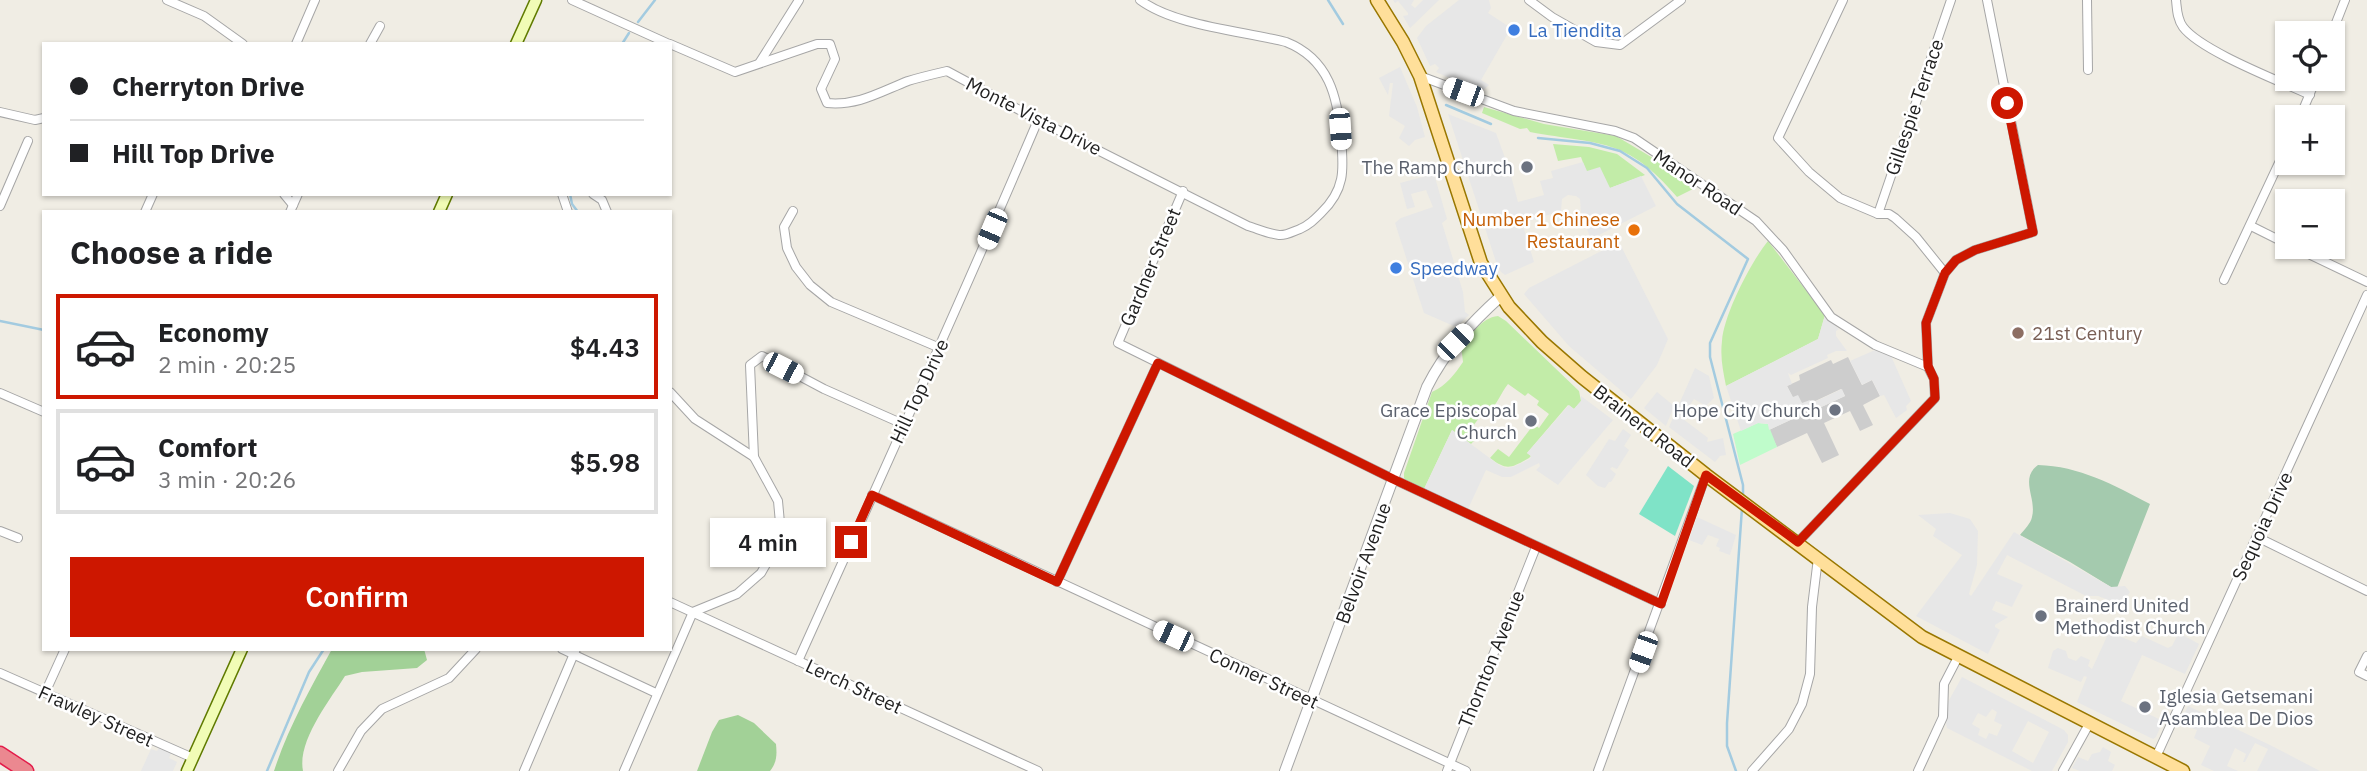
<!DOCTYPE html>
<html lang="en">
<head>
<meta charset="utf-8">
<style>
  body { margin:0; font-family:"IBM Plex Sans",sans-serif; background:#f2f2f2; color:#202124; height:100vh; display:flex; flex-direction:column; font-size:26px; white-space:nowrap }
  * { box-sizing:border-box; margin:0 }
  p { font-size:23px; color:#757577 }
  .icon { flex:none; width:38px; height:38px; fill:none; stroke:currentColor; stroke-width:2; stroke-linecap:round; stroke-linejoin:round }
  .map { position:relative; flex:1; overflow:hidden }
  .side { position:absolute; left:42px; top:210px; width:630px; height:441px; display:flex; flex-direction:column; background:#fff; border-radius:0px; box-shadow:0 2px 5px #0004 }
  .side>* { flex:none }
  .top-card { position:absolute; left:42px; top:42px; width:630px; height:154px; border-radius:0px; box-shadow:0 2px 5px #0004; display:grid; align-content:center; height:154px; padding:0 28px; background:#fff }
  .controls { position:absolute; left:2275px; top:21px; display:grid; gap:14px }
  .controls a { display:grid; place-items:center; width:70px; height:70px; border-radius:0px; background:#fff; box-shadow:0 2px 5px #0004; font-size:35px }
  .end { position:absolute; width:32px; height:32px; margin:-16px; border:9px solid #cd1700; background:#fff; box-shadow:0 0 0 4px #fff }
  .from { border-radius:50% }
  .bubble { position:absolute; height:49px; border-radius:0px; background:#fff; box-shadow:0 2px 5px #0004; font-size:23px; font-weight:600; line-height:49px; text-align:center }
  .car { position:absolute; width:21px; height:42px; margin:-21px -10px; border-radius:9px; box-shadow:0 0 5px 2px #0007; background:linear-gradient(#fff 24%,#345 0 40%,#fff 0 76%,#345 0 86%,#fff 0) }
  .top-card b { display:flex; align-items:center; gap:24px; height:66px; font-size:26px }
  .top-card b+b { border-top:2px solid #e0e0e0 }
  .top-card i { width:18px; height:18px; background:#202124 }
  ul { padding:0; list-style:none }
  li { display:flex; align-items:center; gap:21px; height:105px; margin:0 14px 10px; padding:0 14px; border:4px solid #e0e0e0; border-radius:0px }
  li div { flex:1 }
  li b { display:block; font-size:26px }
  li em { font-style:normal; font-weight:600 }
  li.on { border-color:#cd1700 }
  li>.icon { width:63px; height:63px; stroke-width:1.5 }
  h2 { padding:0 28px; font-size:32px; line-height:84px }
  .primary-button { display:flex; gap:14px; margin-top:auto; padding:14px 28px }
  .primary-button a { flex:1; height:80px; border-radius:0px; background:#cd1700; color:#fff; font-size:28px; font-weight:600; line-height:80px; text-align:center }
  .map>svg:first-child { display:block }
</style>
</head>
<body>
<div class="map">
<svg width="2367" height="771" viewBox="0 0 2367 771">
  <rect width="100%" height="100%" fill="#f0ede4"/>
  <!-- religious -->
  <polygon fill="#cdcdcd" points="1848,357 1862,385 1872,380 1880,396 1863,405 1873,425 1860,431 1850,411 1824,423 1839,455 1822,463 1807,433 1777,447 1769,430 1799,416 1798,413 1815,405 1817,409 1845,396 1841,389 1811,403 1802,403 1793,398 1787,386 1800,380 1799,375 1831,360 1833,364"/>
  <!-- grass -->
  <g fill="#c2eca8">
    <path d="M1484 107 1544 124 1616 136 1663 164 1695 188 1677 197C1626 137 1601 145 1530 132L1527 128 1520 129 1482 113Z"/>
    <polygon points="1553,144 1589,147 1617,154 1645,175 1610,188 1586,171 1581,157 1558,161"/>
    <path d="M1768 241 1825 315 1818 339 1726 386C1723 371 1720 357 1722 341 1724 314 1751 262 1768 241Z"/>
    <path d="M1498 316 1506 321 1579 391 1581 401 1574 409 1568 405 1527 453 1531 456 1529 458C1511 468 1507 471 1490 458L1498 449 1509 457 1534 424 1539 428 1549 414 1537 405 1539 401 1528 393 1525 396 1508 384C1500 394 1498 404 1488 412L1485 410 1473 426 1481 433 1471 444 1452 430 1424 489 1409 484 1404 478V473L1432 392C1447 385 1454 375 1463 362L1461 346C1472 334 1481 318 1498 316Z"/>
  </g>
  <!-- forest -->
  <g fill="#a2d197">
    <path d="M332 649H424L427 660 417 668 362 672 345 676C330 700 297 741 303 771H274C288 728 310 689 332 649Z"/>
    <path d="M738 715 754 723 776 744C777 755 777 762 770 771H697L712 732 719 720Z"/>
  </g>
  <!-- cemetery -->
  <path fill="#a4caae" d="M2038 465C2079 466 2114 485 2150 504L2117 588 2111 587 2070 562 2020 535C2024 530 2031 523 2032 517 2037 498 2019 479 2038 465Z"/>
  <!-- park -->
  <polygon fill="#bffccb" points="1758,423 1768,424 1777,447 1740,465 1733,434"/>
  <!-- pitch -->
  <polygon fill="#7fe3c7" points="1668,466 1694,486 1675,536 1639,514"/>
  <!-- parking -->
  <g fill="#e7e7e7" fill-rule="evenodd">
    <polygon points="1393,0 1414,0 1411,5 1415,8 1423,0 1439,0 1410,28 1403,16 1408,15 1408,13 1398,1 1395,3"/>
    <polygon points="1459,0 1489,0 1491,8 1488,13 1511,28 1481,80 1489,85 1481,92 1436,72 1439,68 1435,64 1430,66 1417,38 1426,26"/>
    <polygon points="1400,67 1417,107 1425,137 1415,140 1409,146 1399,138 1405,126 1389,116 1393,83 1390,83 1388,95 1379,78"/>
    <polygon points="1448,114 1496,133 1508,166 1502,168 1504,177 1511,176 1518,202 1544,195 1540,181 1553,178 1551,171 1583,162 1587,171 1600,167 1610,188 1641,176 1656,206 1591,239 1581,214 1580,199 1576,196 1568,195 1562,199 1561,211 1522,223 1534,262 1505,275 1501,272 1497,265"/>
    <polygon points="1434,174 1447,219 1442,223 1463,292 1465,312 1469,315 1456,327 1424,313 1395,223 1401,218 1433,207 1426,190 1411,194 1415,207 1407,209 1400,183"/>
    <polygon points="1619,242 1668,339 1657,365 1631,399 1569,346 1524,294 1529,288"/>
    <polygon points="1825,315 1839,329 1836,331 1836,336 1847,351 1836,351 1827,355 1828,358 1791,375 1788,373 1792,384 1787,386 1793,397 1798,395 1802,403 1810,400 1812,403 1842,389 1845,396 1817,409 1815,405 1798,413 1799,416 1769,430 1768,424 1758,423 1741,431 1726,386 1818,339"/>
    <polygon points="1875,350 1891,356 1911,401 1906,406 1907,410 1896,418 1884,395 1880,396 1872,380 1862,385 1850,361"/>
    <polygon points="1695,368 1709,376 1714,398 1706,406 1694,399 1680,419 1683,419 1708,438 1707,442 1723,438 1726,455 1720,456 1715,462 1669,427"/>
    <polygon points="1657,392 1674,406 1666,426 1644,408"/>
    <polygon points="1581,396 1613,420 1558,485 1536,470 1540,466 1539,463 1511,477 1502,477 1486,470 1468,509 1424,489 1452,430 1499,465 1506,468 1513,467 1530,459 1531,456 1527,453 1569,405 1574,409 1581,401"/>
    <polygon points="1623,429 1631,435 1624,446 1629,450 1617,469 1612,467 1610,469 1616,474 1611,482 1609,482 1605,488 1598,486 1586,475 1609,439 1615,441"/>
    <polygon points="1950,513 1970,519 1978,531 1977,565 1969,594 1971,596 2014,532 2111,587 2125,586 2130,592 2126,598 2116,603 2098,596 2086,596 2007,555 1997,574 2023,585 2012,607 1996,601 1992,610 2008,617 1995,625 1995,627 2000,630 1988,654 1916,616 1962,555 1933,536 1936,529 1918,515"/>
    <polygon points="1697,517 1736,535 1730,555 1719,551 1720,548 1716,546 1719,539 1708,535 1702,545 1689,540"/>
    <polygon points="2109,632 2136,643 2142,636 2168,648 2172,646 2178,634 2181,634 2199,644 2185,674 2142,655 2121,701 2163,721 2156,737 2153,739 2077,702 2087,677 2084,676 2081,682 2048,668 2053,651 2058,648 2066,651 2068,658 2076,661 2081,656 2090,660 2088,666 2092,669"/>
    <path d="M1962 677 2064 730 2068 735V742L2052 771H2032L1947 728 1946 724 1948 702ZM1992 709 1997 712 1994 721 2002 725 1997 736 1989 733 1986 739 1978 735 1980 729 1972 724 1978 713 1986 717ZM2028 721 2049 732 2033 763 2012 751Z"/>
    <polygon points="2188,706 2270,745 2320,771 2257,771 2268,749 2255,743 2245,762 2243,762 2246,754 2235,748 2227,766 2238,771 2214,771 2201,765 2210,746 2194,738 2197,730 2180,723"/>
    <polygon points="159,747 171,753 169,758 177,762 173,771 141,771 151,749 157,751"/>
    <polygon points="2103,747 2111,752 2108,761 2115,765 2112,771 2080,771 2072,768 2078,757 2088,761 2092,754 2100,752"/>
  </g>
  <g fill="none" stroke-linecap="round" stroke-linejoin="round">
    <!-- stream -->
    <g stroke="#a3cbe0" stroke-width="2.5">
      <polyline points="1328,0 1343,24"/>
      <polyline points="638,22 655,0"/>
      <polyline points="622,44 629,33"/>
      <polyline points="1446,105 1491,124"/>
      <polyline points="1538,138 1590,143 1620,151 1647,168 1677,204 1748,259 1710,343 1710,357 1743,485 1743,498"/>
      <polyline points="570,194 572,204 578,212"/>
      <polyline points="0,321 44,330"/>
      <polyline points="267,771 309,672 324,649"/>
      <polyline points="1736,771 1727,746 1727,723 1742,508"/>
    </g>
    <defs>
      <g id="minor">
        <polyline points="167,0 204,16 243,44"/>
        <polyline points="572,0 669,44"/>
        <polyline points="1529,0 1552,17 1596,42 1620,45 1681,0"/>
        <polyline points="1843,0 1778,138 1809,172 1840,198 1878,214 1889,214 1895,218 1916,237 1945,273"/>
        <polyline points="2087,0 2088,70"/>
        <path d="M2176 0C2177 9 2177 19 2183 27 2201 51 2280 81 2310 95"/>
        <polyline points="2332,33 2345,0"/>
        <polyline points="296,44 315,0"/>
        <polyline points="370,44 380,26"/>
        <path d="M670 44 735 72 817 44H830L835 59 821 89 827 103C858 106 880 92 908 81 921 77 934 74 947 71L1038 120 1248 226C1258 229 1269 234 1279 235 1286 236 1294 231 1300 229 1309 225 1314 220 1321 213 1345 190 1344 170 1341 139 1338 97 1329 59 1286 42 1243 31 1175 26 1140 0"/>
        <polyline points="760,62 799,0"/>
        <polyline points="1420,76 1514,111 1615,131 1634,138 1756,221 1783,250 1831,317 1875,345 1928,367"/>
        <polyline points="0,112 35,120 44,118"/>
        <polyline points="2300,117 2316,79"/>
        <polyline points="1183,191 1118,343 1393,479 1661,604"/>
        <polyline points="284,194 293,205"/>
        <polyline points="562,194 568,212"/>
        <polyline points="593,194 602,200 607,212"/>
        <polyline points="0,206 28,141"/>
        <polyline points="793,211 784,227 787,248 796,267 810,285 831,302 940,348"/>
        <polyline points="145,212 153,194"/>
        <polyline points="290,212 298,194"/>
        <polyline points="1878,214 1951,0"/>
        <polyline points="2251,226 2287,244"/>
        <polyline points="2294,247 2367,282"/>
        <polyline points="2224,280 2287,146"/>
        <polyline points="0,393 44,412"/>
        <polyline points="754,457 750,365 762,356 824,389 903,424"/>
        <polyline points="872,495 1466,771"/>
        <polyline points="0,531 18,538"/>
        <polyline points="2257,537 2367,591"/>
        <polyline points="1798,542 1935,398 1934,379 1928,367 1926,323 1945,273 1956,260 1975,250 2033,232 1987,0"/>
        <polyline points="1057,582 1158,363"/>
        <polyline points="670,602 1038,771"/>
        <polyline points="562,649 656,693"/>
        <polyline points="2367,656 2359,672 2367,676"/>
        <path d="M798 661C879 481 961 302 1038 120"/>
        <polyline points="0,673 193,758"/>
        <polyline points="45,693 65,649"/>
        <polyline points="2156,757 2367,295"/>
        <polyline points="338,771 361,731 382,709 449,678 476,649"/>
        <polyline points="524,771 576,649"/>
        <polyline points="624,771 693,612 737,594 761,573 777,545 780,523 778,501 754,457 695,419 670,392"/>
        <polyline points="1447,771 1536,547"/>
        <polyline points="1598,771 1706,475"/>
        <polyline points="1752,771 1789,729 1802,704 1810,674 1812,607 1818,558"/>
        <polyline points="1918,771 1943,717 1944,684 1958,657"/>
        <polyline points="2063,771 2089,724"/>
      </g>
      <path id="tertiary" d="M1285 771 1427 387C1445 351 1471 323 1501 296"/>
      <g id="secondary">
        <polyline points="516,44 536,0"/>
        <polyline points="439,212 447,194"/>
        <polyline points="187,771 242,649"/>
      </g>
      <polyline id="primary" points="1377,0 1403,42 1420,76 1481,263 1509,307 1542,342 1582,377 1706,475 1922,637 2183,771"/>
      <polyline id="motorway" points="0,754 26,771"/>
    </defs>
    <!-- minor casing -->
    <use href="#minor" stroke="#a6a6a6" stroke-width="10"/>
    <!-- tertiary casing -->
    <use href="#tertiary" stroke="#a6a6a6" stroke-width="12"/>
    <!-- secondary casing -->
    <use href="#secondary" stroke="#607b00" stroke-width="13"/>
    <!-- primary casing -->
    <use href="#primary" stroke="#970" stroke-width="15"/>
    <!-- motorway casing -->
    <use href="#motorway" stroke="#e31c4a" stroke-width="17"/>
    <!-- minor -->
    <use href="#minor" stroke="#fff" stroke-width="8"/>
    <!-- tertiary -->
    <use href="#tertiary" stroke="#fff" stroke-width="10"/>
    <!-- secondary -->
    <use href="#secondary" stroke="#f1fcb6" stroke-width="10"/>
    <!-- primary -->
    <use href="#primary" stroke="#ffdf9a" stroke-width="12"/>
    <!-- motorway -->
    <use href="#motorway" stroke="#eb8890" stroke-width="14"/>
  </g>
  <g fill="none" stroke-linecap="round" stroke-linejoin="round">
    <!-- route -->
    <polyline stroke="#cd1700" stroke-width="9" points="851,542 872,495 1057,582 1158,363 1393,479 1661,604 1706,475 1798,542 1935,398 1934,379 1928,366 1926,323 1945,273 1956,260 1975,250 2033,232 2007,103"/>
  </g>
  <!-- markers -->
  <g fill="#3f7fe0" stroke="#fff" stroke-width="2.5">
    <circle cx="1514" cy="30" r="7"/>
    <circle cx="1396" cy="268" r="7"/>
  </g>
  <g fill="#6b7280" stroke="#fff" stroke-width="2.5">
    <circle cx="1527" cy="167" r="7"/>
    <circle cx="1835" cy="410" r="7"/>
    <circle cx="1531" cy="421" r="7"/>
    <circle cx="2041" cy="616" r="7"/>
    <circle cx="2145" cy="707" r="7"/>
  </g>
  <circle fill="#e8710a" stroke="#fff" stroke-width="2.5" cx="1634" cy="230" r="7"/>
  <circle fill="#8d6e63" stroke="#fff" stroke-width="2.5" cx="2018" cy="333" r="7"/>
  <g text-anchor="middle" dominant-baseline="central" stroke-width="5" stroke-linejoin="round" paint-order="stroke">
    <!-- shop labels -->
    <g font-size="19" fill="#366cbe" stroke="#fff" text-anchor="start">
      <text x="1528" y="30">La Tiendita</text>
      <text x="1410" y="268">Speedway</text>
    </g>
    <!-- street labels -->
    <g font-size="19" fill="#1f1f1f" stroke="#fff">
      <text transform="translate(1914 107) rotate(-71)">Gillespie Terrace</text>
      <text transform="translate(1034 116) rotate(27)">Monte Vista Drive</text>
      <text transform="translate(1698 182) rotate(34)">Manor Road</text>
      <text transform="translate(1150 267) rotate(-67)">Gardner Street</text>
      <text transform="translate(919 391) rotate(-65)">Hill Top Drive</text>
      <text transform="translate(1644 426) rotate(38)">Brainerd Road</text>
      <text transform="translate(2262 526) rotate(-65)">Sequoia Drive</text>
      <text transform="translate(1363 563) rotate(-70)">Belvoir Avenue</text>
      <text transform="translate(1491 659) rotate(-68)">Thornton Avenue</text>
      <text transform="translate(1264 678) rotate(25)">Conner Street</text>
      <text transform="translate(854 686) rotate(25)">Lerch Street</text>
      <text transform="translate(96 716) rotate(24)">Frawley Street</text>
    </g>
    <!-- worship labels -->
    <g font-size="19" fill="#5b616d" stroke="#fff" text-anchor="end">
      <text x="1513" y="167">The Ramp Church</text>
      <text x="1517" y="410">Grace Episcopal<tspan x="1517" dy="22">Church</tspan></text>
      <text x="1821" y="410">Hope City Church</text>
      <text x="2055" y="605" text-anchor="start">Brainerd United<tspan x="2055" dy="22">Methodist Church</tspan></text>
      <text x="2159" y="696" text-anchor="start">Iglesia Getsemani<tspan x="2159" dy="22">Asamblea De Dios</tspan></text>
    </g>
    <!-- food labels -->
    <g font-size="19" fill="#c56008" stroke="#fff" text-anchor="end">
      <text x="1620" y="219">Number 1 Chinese<tspan x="1620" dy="22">Restaurant</tspan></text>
    </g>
    <!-- education labels -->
    <g font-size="19" fill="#785e54" stroke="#fff" text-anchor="start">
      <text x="2032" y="333">21st Century</text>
    </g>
  </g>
</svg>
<div class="controls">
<a><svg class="icon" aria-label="locate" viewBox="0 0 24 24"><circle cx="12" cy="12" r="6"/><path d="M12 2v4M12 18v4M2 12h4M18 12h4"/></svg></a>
<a>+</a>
<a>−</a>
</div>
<i class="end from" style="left:2007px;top:103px"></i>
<i class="end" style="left:851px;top:542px"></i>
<div class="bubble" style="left:710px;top:518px;width:116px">4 min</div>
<i class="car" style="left:1463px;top:92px;rotate:290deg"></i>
<i class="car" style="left:1340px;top:129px;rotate:176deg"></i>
<i class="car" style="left:992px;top:229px;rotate:203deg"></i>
<i class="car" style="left:1455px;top:342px;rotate:45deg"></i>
<i class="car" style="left:783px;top:368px;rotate:117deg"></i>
<i class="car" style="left:1173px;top:636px;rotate:295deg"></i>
<i class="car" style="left:1643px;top:652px;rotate:200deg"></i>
<div class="top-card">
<b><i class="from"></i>Cherryton Drive</b>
<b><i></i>Hill Top Drive</b>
</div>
<section class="side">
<h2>Choose a ride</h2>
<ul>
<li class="on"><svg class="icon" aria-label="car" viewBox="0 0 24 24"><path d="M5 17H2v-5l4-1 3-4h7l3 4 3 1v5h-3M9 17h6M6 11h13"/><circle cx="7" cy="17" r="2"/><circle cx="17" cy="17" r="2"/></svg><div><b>Economy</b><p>2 min · 20:25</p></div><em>$4.43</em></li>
<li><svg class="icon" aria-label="car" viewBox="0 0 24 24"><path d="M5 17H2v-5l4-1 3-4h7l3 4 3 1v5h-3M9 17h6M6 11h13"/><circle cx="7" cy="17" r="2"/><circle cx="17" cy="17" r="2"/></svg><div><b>Comfort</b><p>3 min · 20:26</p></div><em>$5.98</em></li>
</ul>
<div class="primary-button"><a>Confirm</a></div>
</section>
</div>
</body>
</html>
